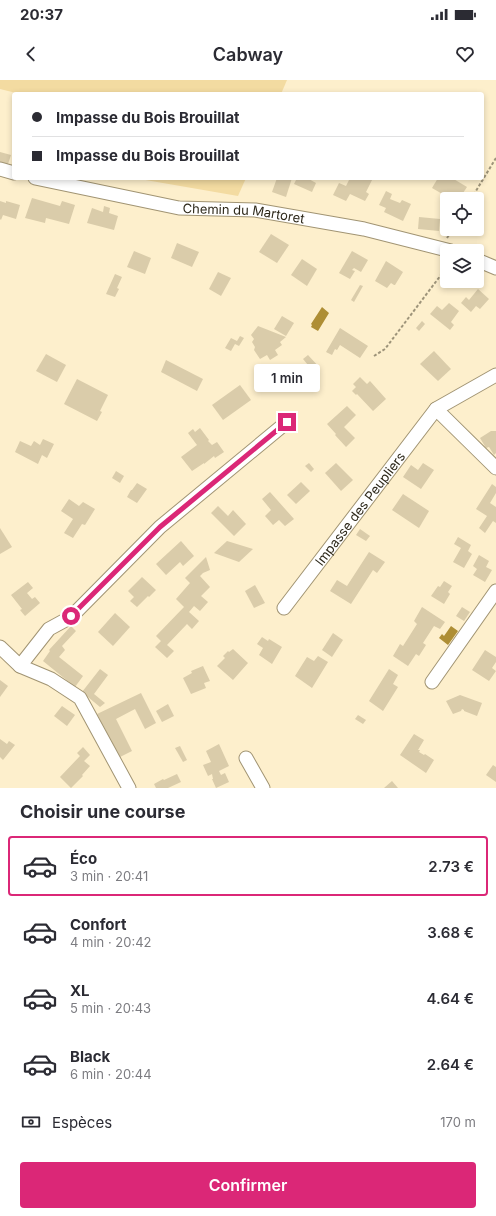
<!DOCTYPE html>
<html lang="fr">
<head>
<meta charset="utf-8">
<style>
  body { margin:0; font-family:Inter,sans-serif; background:#f2f2f3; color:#2b2b33; height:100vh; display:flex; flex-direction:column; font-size:15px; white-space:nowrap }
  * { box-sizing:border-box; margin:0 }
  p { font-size:13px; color:#7c7c81 }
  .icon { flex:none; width:22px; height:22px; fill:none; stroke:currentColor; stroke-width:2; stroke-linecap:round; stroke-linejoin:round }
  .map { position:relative; height:708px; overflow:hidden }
  .panel { display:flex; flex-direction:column; background:#fff; flex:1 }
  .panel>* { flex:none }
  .hud { position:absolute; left:12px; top:12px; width:472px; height:88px; border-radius:4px; box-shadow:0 2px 6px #0003; display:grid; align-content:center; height:88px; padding:0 20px; background:#fff }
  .buttons { position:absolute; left:440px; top:112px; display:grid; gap:8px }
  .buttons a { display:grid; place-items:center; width:44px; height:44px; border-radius:4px; background:#fff; box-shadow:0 2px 6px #0003; font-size:20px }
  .end { position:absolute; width:18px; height:18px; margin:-9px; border:5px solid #db2777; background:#fff; box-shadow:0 0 0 2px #fff }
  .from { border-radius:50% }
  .bubble { position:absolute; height:28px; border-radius:4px; background:#fff; box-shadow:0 2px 6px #0003; font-size:13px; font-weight:600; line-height:28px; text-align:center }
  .hud b { display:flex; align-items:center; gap:14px; height:38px; font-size:15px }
  .hud b+b { border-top:1px solid #e1e1e2 }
  .hud i { width:10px; height:10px; background:#2b2b33 }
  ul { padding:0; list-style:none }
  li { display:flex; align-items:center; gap:12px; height:60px; margin:0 8px 6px; padding:0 12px; border:2px solid transparent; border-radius:4px }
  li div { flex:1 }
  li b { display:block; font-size:15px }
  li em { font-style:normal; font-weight:600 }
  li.active { border-color:#db2777 }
  li>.icon { width:36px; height:36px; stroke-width:1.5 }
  h2 { padding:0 20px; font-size:18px; line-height:48px }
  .pay { display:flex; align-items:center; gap:10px; height:44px; padding:0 20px; font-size:15px }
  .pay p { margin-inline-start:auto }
  .cta { display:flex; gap:8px; margin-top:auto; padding:8px 20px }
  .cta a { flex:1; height:46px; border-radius:4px; background:#db2777; color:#fff; font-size:16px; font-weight:600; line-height:46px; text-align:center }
  .status { display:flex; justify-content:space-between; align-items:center; height:28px; padding:0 20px; background:#fff; direction:ltr }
  .status svg { height:11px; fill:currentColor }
  header { display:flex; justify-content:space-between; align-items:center; height:52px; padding:0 20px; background:#fff; font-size:18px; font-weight:600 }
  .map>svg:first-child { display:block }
</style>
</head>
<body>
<div class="status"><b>20:37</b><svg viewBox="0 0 49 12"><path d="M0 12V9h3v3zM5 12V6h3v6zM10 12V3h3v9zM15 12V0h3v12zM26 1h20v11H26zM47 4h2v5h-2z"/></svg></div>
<header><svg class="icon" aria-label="back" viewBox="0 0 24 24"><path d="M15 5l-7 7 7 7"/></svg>Cabway<svg class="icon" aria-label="heart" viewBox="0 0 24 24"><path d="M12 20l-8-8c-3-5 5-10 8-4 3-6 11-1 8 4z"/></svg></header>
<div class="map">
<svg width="496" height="708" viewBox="0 0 496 708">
  <rect width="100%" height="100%" fill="#fdefcc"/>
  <!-- green -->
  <g fill="#f3dba1">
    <polygon points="0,0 287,0 281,14 20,14 0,9"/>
    <polygon points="134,98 246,98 238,116"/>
  </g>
  <!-- water -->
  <g fill="#ae8e35">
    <polygon points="322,227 329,233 318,251 311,247 312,245 311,244"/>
    <polygon points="451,546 458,551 448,565 439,558 442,554 444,556"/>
  </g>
  <!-- building -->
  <g fill="#daccaa">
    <polygon points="0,72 11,75 8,84 0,82"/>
    <polygon points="277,98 292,98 286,117 272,112"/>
    <polygon points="297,98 307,98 316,103 312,112 294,104"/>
    <polygon points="350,98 373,98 366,112 369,114 365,121 350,114 346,121 333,115 339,103 346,106"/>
    <polygon points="438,98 452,98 467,107 459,119 451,119 432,108"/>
    <polygon points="386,111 392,114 390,119 400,123 402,120 411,124 403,141 384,132 386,128 379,125"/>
    <polygon points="32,118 60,126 62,121 75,125 69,144 46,138 45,143 25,138"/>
    <polygon points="0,121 6,123 6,121 20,125 16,139 3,135 1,140 0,139"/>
    <polygon points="104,126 110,128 109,133 118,136 114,150 87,143 92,128 103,132"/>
    <polygon points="419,137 440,139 439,151 418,149"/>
    <polygon points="271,154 289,165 277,183 259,172"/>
    <polygon points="177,163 199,172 192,187 171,178"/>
    <polygon points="134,171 151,178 145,194 127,187"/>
    <polygon points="352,171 368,180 361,192 354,188 352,190 355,191 350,199 339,193"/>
    <polygon points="302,179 317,189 307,206 291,195"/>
    <polygon points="386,181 403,192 395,205 394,205 391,203 387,208 375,201"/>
    <polygon points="218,192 231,198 221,216 209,209"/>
    <polygon points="115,194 122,197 117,208 119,209 115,217 106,214"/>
    <polygon points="360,205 363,206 354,222 351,220"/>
    <polygon points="478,209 489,219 480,229 476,226 471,232 461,223 466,217 469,220"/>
    <polygon points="449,223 459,231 451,242 454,245 450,250 430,234 437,226 442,230"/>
    <polygon points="282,236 294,243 286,256 274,249"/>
    <polygon points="422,241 425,244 419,251 416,248"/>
    <polygon points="258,246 286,257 280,262 282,265 275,270 278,275 270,280 267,275 260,279 254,270 255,267 252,262 254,259 251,255"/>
    <polygon points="340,248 368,266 360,278 340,265 337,270 335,269 332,275 326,272"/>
    <polygon points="240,256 244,258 239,266 235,264 231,271 225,268 231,258 237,261"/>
    <polygon points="434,271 451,289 438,301 420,284"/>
    <polygon points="46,274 66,285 57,302 36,291"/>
    <polygon points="308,275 320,288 312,294 318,302 312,307 309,303 304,307 295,296 308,285 303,279"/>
    <polygon points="166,280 203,299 197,311 161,292"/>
    <polygon points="360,297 367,304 370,301 386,319 373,331 357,314 356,315 352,311 356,307 353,304"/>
    <polygon points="77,299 108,315 100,331 102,332 97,341 64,324"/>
    <polygon points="240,305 251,320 223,340 212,325"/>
    <polygon points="347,326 356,335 344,347 355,358 346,367 335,355 336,354 327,344"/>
    <polygon points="200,348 209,360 208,361 212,365 217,362 224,372 215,378 214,376 204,384 204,383 192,391 181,377 197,365 188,353 193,349 195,352"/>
    <polygon points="491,351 496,351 496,373 494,375 489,367 486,368 480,358"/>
    <polygon points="43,359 54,364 47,378 42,375 38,384 15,372 20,361 31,366 34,361 40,365"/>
    <polygon points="309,383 314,389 311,392 305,386"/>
    <polygon points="336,383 353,400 341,411 325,393"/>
    <polygon points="423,383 434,390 421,409 403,397 411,385 418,390"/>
    <polygon points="116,391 124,396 120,403 112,398"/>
    <polygon points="301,402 310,411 296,424 287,415"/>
    <polygon points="137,403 147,409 137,423 127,417 131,410 132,410"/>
    <polygon points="492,404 496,407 496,413 490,423 496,427 496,443 493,441 485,453 479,448 487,436 476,429"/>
    <polygon points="270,412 294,439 285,446 279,440 273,445 265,436 271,430 262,419"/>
    <polygon points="403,414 429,431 419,448 392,430"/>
    <polygon points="69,419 79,426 83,422 95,429 85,445 82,444 73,458 64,453 73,439 61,431"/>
    <polygon points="218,426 228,436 233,430 246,444 234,456 211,433"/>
    <polygon points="0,448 12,467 0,474"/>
    <polygon points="360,449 370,456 366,461 356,455"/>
    <polygon points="458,457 471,465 468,471 472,474 464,488 453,482 461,468 454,464"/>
    <polygon points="181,461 194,476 183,486 180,482 166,495 156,484"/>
    <polygon points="227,461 253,469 239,482 214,473"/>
    <polygon points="369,472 385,482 377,493 373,490 351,524 330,511 337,500 347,506"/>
    <polygon points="479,475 489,481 486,487 492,490 485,502 473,495 477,489 473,486"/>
    <polygon points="206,477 210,490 203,493 200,496 210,507 201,516 208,522 200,531 194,526 189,532 199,541 192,549 187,544 167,565 174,571 167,578 155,567 161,561 156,556 184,527 176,519 190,503 185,498"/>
    <polygon points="142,497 156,510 149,517 148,516 137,527 130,521 134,517 128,511"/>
    <polygon points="444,501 452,506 448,512 450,514 444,524 431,516 438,506 440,507"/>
    <polygon points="28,502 33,508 27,513 32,519 35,517 40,523 25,536 20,530 22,529 11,515"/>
    <polygon points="255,505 265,523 254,528 245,511"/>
    <polygon points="422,527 445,542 440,549 434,546 423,563 426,565 419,576 416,574 408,586 393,576 400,564 403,566 417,544 414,541"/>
    <polygon points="462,527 470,532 464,541 456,536"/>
    <polygon points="115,533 130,547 113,566 98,552"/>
    <polygon points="71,546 76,551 62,566 65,570 59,577 83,596 75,607 43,581 50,571 49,570"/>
    <polygon points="333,553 343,560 332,577 322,570"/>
    <polygon points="262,557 268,561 269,559 282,567 272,584 259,575 263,568 257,564"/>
    <polygon points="233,569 248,583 233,600 217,586 225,578 223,576 228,571 229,572"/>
    <polygon points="485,570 496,577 496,582 492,588 496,591 489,601 472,590"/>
    <polygon points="318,576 328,582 312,608 295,596 307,577 314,581"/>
    <polygon points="203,586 210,601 204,603 206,608 191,614 183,598 192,593 191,591"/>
    <polygon points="100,589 108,595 94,614 105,623 100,627 82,612"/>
    <polygon points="389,589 398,595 393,604 398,607 383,631 369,621"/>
    <polygon points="0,600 8,606 0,617"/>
    <polygon points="141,613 156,643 145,649 135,629 116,639 132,671 120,677 97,634"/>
    <polygon points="460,615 482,623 477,636 464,631 464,630 462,629 461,631 453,634 446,621"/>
    <polygon points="168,624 174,636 162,642 156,631"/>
    <polygon points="62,626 75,635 67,646 54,636"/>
    <polygon points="358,635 366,640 363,644 355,639"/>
    <polygon points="414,654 424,660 418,670 420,670 419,672 424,675 425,674 434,680 426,693 400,675"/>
    <polygon points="0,659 7,664 9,661 15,665 3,680 0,677"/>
    <polygon points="219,664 229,686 219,691 221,695 225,693 229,702 216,708 212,699 213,699 212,694 208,696 203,685 211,682 206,671"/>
    <polygon points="180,666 187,680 183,682 175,668"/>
    <polygon points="83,667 90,675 84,681 90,686 82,695 83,696 71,708 60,697 80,676 77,673"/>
    <polygon points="493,685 496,687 496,702 486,695"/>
    <polygon points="177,694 181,702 168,708 156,708 154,704 163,699 164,700"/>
    <polygon points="392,701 398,708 384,708"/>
  </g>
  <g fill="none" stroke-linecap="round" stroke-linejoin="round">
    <defs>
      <g id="minor">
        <polyline points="0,89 14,93"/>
        <path id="s1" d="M35 98 179 128 255 130 364 149 451 171"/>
        <polyline points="477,180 496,188"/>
        <polyline points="436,329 496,388"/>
        <path id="s2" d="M284 528 436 329 496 295"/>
        <polyline points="0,567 20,586 51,599 80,618 129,708"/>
        <polyline points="20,586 49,549 71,537 160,447 287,342"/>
        <polyline points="432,602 496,511"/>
        <polyline points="246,678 263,708"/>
      </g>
    </defs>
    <!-- minor casing -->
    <use href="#minor" stroke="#a19473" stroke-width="15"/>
    <!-- path -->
    <g stroke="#9e947a" stroke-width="2" stroke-dasharray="3 2" stroke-linecap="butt">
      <polyline points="471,119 496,78"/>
      <polyline points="447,158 453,149"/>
      <polyline points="374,276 385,269 447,187"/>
    </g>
    <!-- minor -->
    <use href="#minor" stroke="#fff" stroke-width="13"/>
  </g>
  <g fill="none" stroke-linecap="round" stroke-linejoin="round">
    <!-- route -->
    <polyline stroke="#db2777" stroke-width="5" points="71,536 160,447 287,342"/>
  </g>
  <g text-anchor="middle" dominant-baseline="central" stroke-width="4" stroke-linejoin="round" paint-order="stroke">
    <!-- street labels -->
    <g font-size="13" fill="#2d281a" stroke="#fff">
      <text stroke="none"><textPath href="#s1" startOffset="212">Chemin du Martoret</textPath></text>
      <text stroke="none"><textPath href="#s2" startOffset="125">Impasse des Peupliers</textPath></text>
    </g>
  </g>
</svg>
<div class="buttons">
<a><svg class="icon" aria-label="locate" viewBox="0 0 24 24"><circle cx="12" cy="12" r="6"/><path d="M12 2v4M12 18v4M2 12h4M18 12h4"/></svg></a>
<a><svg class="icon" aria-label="layers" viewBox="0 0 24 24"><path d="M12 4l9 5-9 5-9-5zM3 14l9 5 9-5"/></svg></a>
</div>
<i class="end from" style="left:71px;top:536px"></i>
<i class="end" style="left:287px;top:342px"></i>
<div class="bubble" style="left:254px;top:284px;width:66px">1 min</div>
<div class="hud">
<b><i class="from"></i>Impasse du Bois Brouillat</b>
<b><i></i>Impasse du Bois Brouillat</b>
</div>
</div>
<section class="panel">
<h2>Choisir une course</h2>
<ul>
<li class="active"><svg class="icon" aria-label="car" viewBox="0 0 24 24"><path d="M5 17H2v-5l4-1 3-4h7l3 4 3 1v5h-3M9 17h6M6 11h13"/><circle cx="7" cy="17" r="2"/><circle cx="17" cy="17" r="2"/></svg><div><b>Éco</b><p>3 min · 20:41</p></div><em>2.73 €</em></li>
<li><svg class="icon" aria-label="car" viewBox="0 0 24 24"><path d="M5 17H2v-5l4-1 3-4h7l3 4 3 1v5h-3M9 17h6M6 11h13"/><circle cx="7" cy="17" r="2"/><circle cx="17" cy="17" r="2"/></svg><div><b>Confort</b><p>4 min · 20:42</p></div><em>3.68 €</em></li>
<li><svg class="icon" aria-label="car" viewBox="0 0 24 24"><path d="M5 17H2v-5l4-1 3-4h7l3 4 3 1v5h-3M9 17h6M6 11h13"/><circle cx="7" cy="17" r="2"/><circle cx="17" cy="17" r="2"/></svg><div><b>XL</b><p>5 min · 20:43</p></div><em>4.64 €</em></li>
<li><svg class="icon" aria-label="car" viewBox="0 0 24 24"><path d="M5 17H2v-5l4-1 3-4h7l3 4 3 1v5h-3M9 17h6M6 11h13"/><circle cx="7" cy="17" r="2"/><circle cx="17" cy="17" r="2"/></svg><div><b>Black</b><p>6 min · 20:44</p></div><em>2.64 €</em></li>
</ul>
<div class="pay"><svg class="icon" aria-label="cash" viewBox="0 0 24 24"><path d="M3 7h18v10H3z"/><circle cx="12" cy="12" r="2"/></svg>Espèces<p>170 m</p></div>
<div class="cta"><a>Confirmer</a></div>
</section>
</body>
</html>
